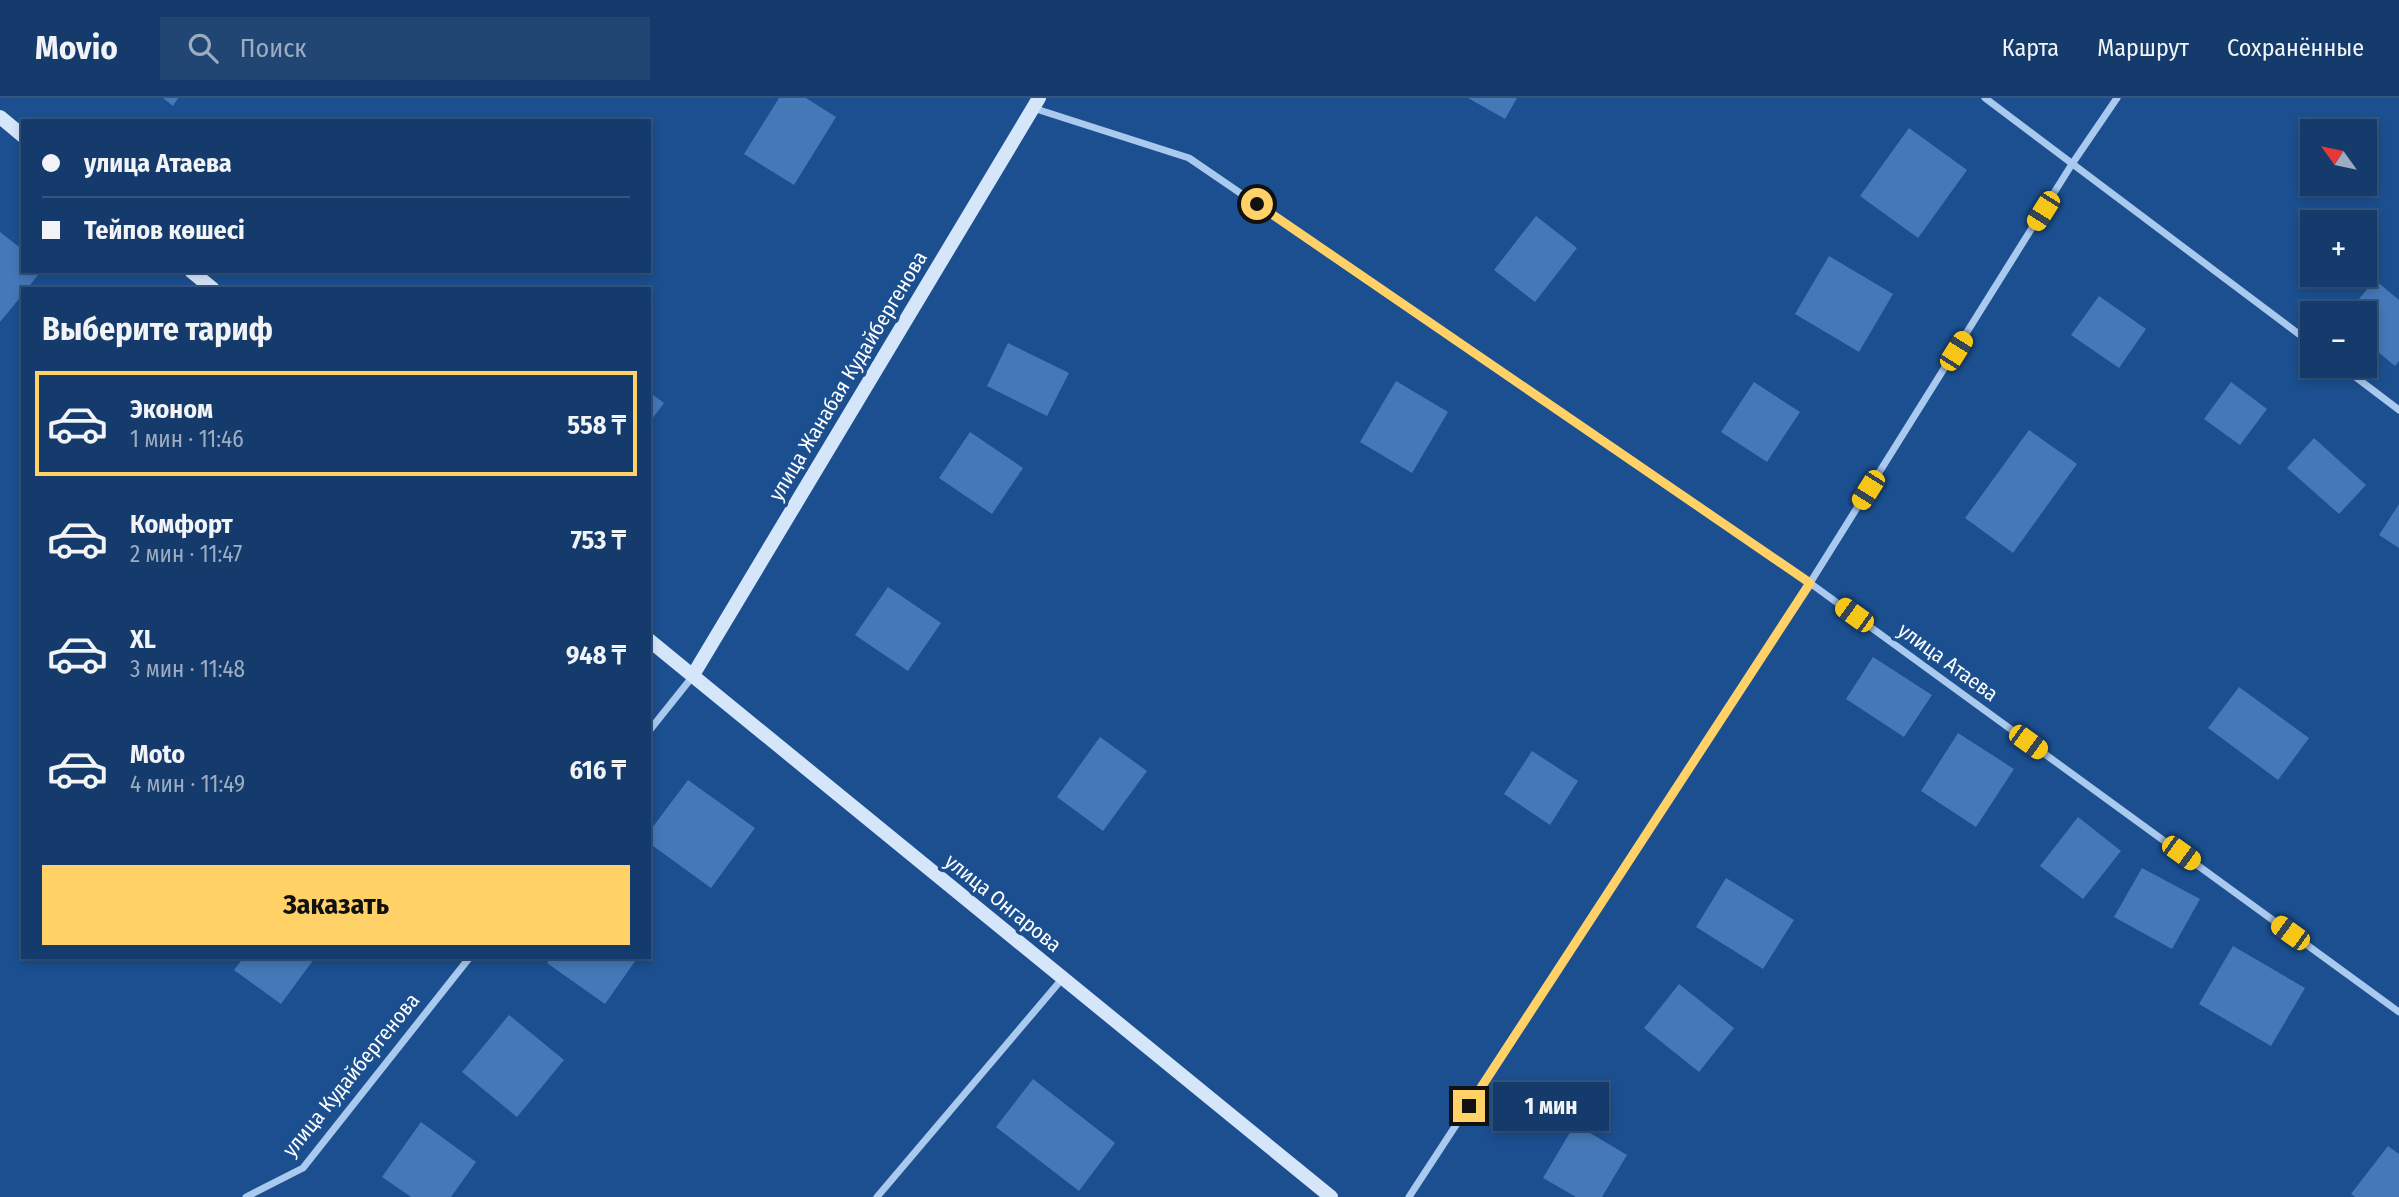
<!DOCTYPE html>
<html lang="ru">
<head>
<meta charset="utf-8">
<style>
  body { margin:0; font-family:"Fira Sans Condensed",sans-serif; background:#214673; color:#f1f3f6; height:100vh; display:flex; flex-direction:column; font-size:26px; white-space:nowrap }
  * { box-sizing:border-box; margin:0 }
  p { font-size:23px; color:#9dadc1 }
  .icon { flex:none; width:38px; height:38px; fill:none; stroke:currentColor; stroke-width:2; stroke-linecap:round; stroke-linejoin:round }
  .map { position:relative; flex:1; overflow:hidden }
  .sheet { position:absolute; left:21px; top:189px; width:630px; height:672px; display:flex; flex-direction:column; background:#143b6b; border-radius:0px; box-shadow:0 4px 10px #0003,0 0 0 2px #33557e }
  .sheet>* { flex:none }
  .top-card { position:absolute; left:21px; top:21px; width:630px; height:154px; border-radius:0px; box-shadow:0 4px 10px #0003,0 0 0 2px #33557e; display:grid; align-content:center; height:154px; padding:0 21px; background:#143b6b }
  .needle { width:46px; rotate:303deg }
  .tools { position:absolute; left:2300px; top:21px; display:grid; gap:14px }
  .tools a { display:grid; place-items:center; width:77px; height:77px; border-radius:0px; background:#143b6b; box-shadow:0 4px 10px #0003,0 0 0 2px #33557e; font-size:35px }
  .end { position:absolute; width:32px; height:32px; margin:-16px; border:9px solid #ffd166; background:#111; box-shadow:0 0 0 4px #111 }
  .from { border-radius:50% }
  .bubble { position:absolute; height:49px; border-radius:0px; background:#143b6b; box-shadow:0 4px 10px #0003,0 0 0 2px #33557e; font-size:23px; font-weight:700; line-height:49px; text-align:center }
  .car { position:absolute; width:21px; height:42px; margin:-21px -10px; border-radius:9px; box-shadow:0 0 5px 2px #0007; background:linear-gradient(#f5c518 24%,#345 0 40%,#f5c518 0 76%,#345 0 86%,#f5c518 0) }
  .top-card b { display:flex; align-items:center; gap:24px; height:66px; font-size:26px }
  .top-card b+b { border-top:2px solid #33557e }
  .top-card i { width:18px; height:18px; background:#f1f3f6 }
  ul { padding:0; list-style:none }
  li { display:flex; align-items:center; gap:21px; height:105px; margin:0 14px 10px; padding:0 7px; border:4px solid transparent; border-radius:0px }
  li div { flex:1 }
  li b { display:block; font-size:26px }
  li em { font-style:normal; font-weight:700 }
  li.active { border-color:#ffd166 }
  li>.icon { width:63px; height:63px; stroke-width:1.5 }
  h2 { padding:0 21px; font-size:32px; line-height:84px }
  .primary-button { display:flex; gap:14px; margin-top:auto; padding:14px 21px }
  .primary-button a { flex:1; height:80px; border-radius:0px; background:#ffd166; color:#111; font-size:28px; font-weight:700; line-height:80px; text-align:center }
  header { display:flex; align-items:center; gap:42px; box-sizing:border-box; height:98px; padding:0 35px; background:#143b6b; border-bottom:2px solid #33557e }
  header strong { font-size:33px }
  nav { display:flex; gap:38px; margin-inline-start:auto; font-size:24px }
  .search { width:490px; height:63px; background:#214673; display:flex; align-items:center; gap:18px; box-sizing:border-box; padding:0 24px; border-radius:0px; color:#9dadc1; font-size:26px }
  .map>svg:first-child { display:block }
</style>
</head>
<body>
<header>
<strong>Movio</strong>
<div class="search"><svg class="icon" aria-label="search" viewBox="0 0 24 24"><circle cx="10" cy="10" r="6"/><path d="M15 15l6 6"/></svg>Поиск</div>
<nav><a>Карта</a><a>Маршрут</a><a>Сохранённые</a></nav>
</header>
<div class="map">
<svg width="2399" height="1099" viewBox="0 0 2399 1099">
  <rect width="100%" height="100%" fill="#1b4f8f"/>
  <!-- building -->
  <g fill="#4478b7">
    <polygon points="163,0 178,0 173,8"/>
    <polygon points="779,0 806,0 836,19 794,87 744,56"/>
    <polygon points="1468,0 1517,0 1505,21"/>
    <polygon points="1909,30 1967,72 1918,140 1860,98"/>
    <polygon points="1536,118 1577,150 1535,204 1494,172"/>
    <polygon points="0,134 23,152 23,173 41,173 27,191 23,191 23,196 0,224"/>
    <polygon points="1829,158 1893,196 1859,254 1795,216"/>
    <polygon points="2375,182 2399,202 2399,263 2395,268 2364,242 2364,215 2347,215"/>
    <polygon points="2099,198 2146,231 2119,270 2071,237"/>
    <polygon points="1008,245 1069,275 1047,318 987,288"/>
    <polygon points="1396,283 1448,314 1412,375 1360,344"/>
    <polygon points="1754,284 1800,314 1767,364 1721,334"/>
    <polygon points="2231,284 2267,311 2240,347 2204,321"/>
    <polygon points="649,294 664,305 649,325"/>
    <polygon points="2029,332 2077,366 2013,455 1965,420"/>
    <polygon points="970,334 1023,370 992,416 939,380"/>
    <polygon points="2314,340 2366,387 2339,416 2287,370"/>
    <polygon points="2399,406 2399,450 2379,437"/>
    <polygon points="888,489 941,525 908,573 855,537"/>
    <polygon points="1873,559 1932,597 1904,639 1846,601"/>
    <polygon points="2239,589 2309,640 2278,682 2208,630"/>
    <polygon points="1958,635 2014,671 1976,729 1921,693"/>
    <polygon points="1100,639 1147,673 1103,733 1057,699"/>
    <polygon points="1532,653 1578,683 1550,727 1504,696"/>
    <polygon points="688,682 755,730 711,790 649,745 649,734"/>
    <polygon points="2078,719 2121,753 2083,801 2040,768"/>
    <polygon points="2142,770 2200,801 2172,851 2114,819"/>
    <polygon points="1726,780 1794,822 1763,871 1696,829"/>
    <polygon points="2233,848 2305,890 2271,948 2199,906"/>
    <polygon points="244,859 311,859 314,861 281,906 234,872"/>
    <polygon points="551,859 638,859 605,906 547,865"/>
    <polygon points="1679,886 1734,930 1699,974 1644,930"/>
    <polygon points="509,917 564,962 517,1019 462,974"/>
    <polygon points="1033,981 1115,1045 1079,1093 996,1029"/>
    <polygon points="421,1024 476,1064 451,1099 411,1099 382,1079"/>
    <polygon points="1575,1026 1627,1057 1602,1099 1576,1099 1543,1080"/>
    <polygon points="2388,1048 2399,1056 2399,1099 2355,1099 2351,1096"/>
  </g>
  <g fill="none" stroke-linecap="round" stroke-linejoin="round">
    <!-- street -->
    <g stroke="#a9c9ee" stroke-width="7">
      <polyline points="1985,0 2312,246"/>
      <polyline points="1033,10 1189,60 1810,485 2399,914"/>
      <polyline points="2341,268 2399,312"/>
      <polyline points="649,633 693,578"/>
      <polyline points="246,1099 303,1070 470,859"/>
      <polyline points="877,1099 1062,881"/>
      <polyline points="1409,1099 1810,485 2072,66 2117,0"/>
    </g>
    <!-- secondary -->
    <g stroke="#d6e6fa" stroke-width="14">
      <polyline points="0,19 23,38"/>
      <polyline points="191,173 213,191"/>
      <polyline points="649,542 1331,1099"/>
      <polyline points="693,577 1039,0"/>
    </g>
  </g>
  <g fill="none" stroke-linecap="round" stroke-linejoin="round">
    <!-- route -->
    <polyline stroke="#ffd166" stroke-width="9" points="1257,106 1810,485 1469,1008"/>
  </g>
  <g text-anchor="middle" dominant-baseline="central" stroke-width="7" stroke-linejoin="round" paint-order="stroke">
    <!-- street labels -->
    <g font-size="21" fill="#fff" stroke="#1b4f8f">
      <text transform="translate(848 278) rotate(-59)">улица Жанабая Кудайбергенова</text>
      <text transform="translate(1948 564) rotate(36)">улица Атаева</text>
      <text transform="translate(1003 805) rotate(39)">улица Онгарова</text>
      <text transform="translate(351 977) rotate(-51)">улица Кудайбергенова</text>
    </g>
  </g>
</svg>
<div class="tools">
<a><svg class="needle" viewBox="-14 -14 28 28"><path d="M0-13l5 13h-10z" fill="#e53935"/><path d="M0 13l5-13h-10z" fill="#9dadc1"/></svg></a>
<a>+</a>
<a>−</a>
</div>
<i class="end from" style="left:1257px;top:106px"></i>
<i class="end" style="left:1469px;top:1008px"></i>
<div class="bubble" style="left:1493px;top:984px;width:116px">1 мин</div>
<i class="car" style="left:2043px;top:113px;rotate:212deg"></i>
<i class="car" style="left:1956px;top:253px;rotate:32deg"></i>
<i class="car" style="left:1868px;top:392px;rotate:212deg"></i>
<i class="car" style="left:1854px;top:517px;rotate:306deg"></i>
<i class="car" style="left:2028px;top:644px;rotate:126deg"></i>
<i class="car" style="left:2181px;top:755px;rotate:126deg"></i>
<i class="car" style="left:2290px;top:835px;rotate:306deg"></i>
<div class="top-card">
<b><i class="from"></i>улица Атаева</b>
<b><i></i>Тейпов көшесі</b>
</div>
<section class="sheet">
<h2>Выберите тариф</h2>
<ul>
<li class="active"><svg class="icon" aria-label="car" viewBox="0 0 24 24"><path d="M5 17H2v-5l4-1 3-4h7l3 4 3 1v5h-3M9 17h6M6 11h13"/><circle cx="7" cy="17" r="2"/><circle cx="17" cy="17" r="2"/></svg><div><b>Эконом</b><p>1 мин · 11:46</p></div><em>558 ₸</em></li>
<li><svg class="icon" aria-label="car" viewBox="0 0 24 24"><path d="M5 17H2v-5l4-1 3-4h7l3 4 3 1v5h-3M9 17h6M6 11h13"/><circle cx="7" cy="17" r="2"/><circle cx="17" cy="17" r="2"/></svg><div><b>Комфорт</b><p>2 мин · 11:47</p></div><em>753 ₸</em></li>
<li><svg class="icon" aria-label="car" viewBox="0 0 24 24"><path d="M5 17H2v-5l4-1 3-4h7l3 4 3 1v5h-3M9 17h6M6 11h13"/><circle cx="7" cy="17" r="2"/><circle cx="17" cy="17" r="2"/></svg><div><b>XL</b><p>3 мин · 11:48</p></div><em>948 ₸</em></li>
<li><svg class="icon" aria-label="car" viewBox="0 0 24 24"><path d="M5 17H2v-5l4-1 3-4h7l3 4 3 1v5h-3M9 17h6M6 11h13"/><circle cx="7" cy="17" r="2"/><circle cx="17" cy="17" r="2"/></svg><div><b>Moto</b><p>4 мин · 11:49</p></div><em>616 ₸</em></li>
</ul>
<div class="primary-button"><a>Заказать</a></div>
</section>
</div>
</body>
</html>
